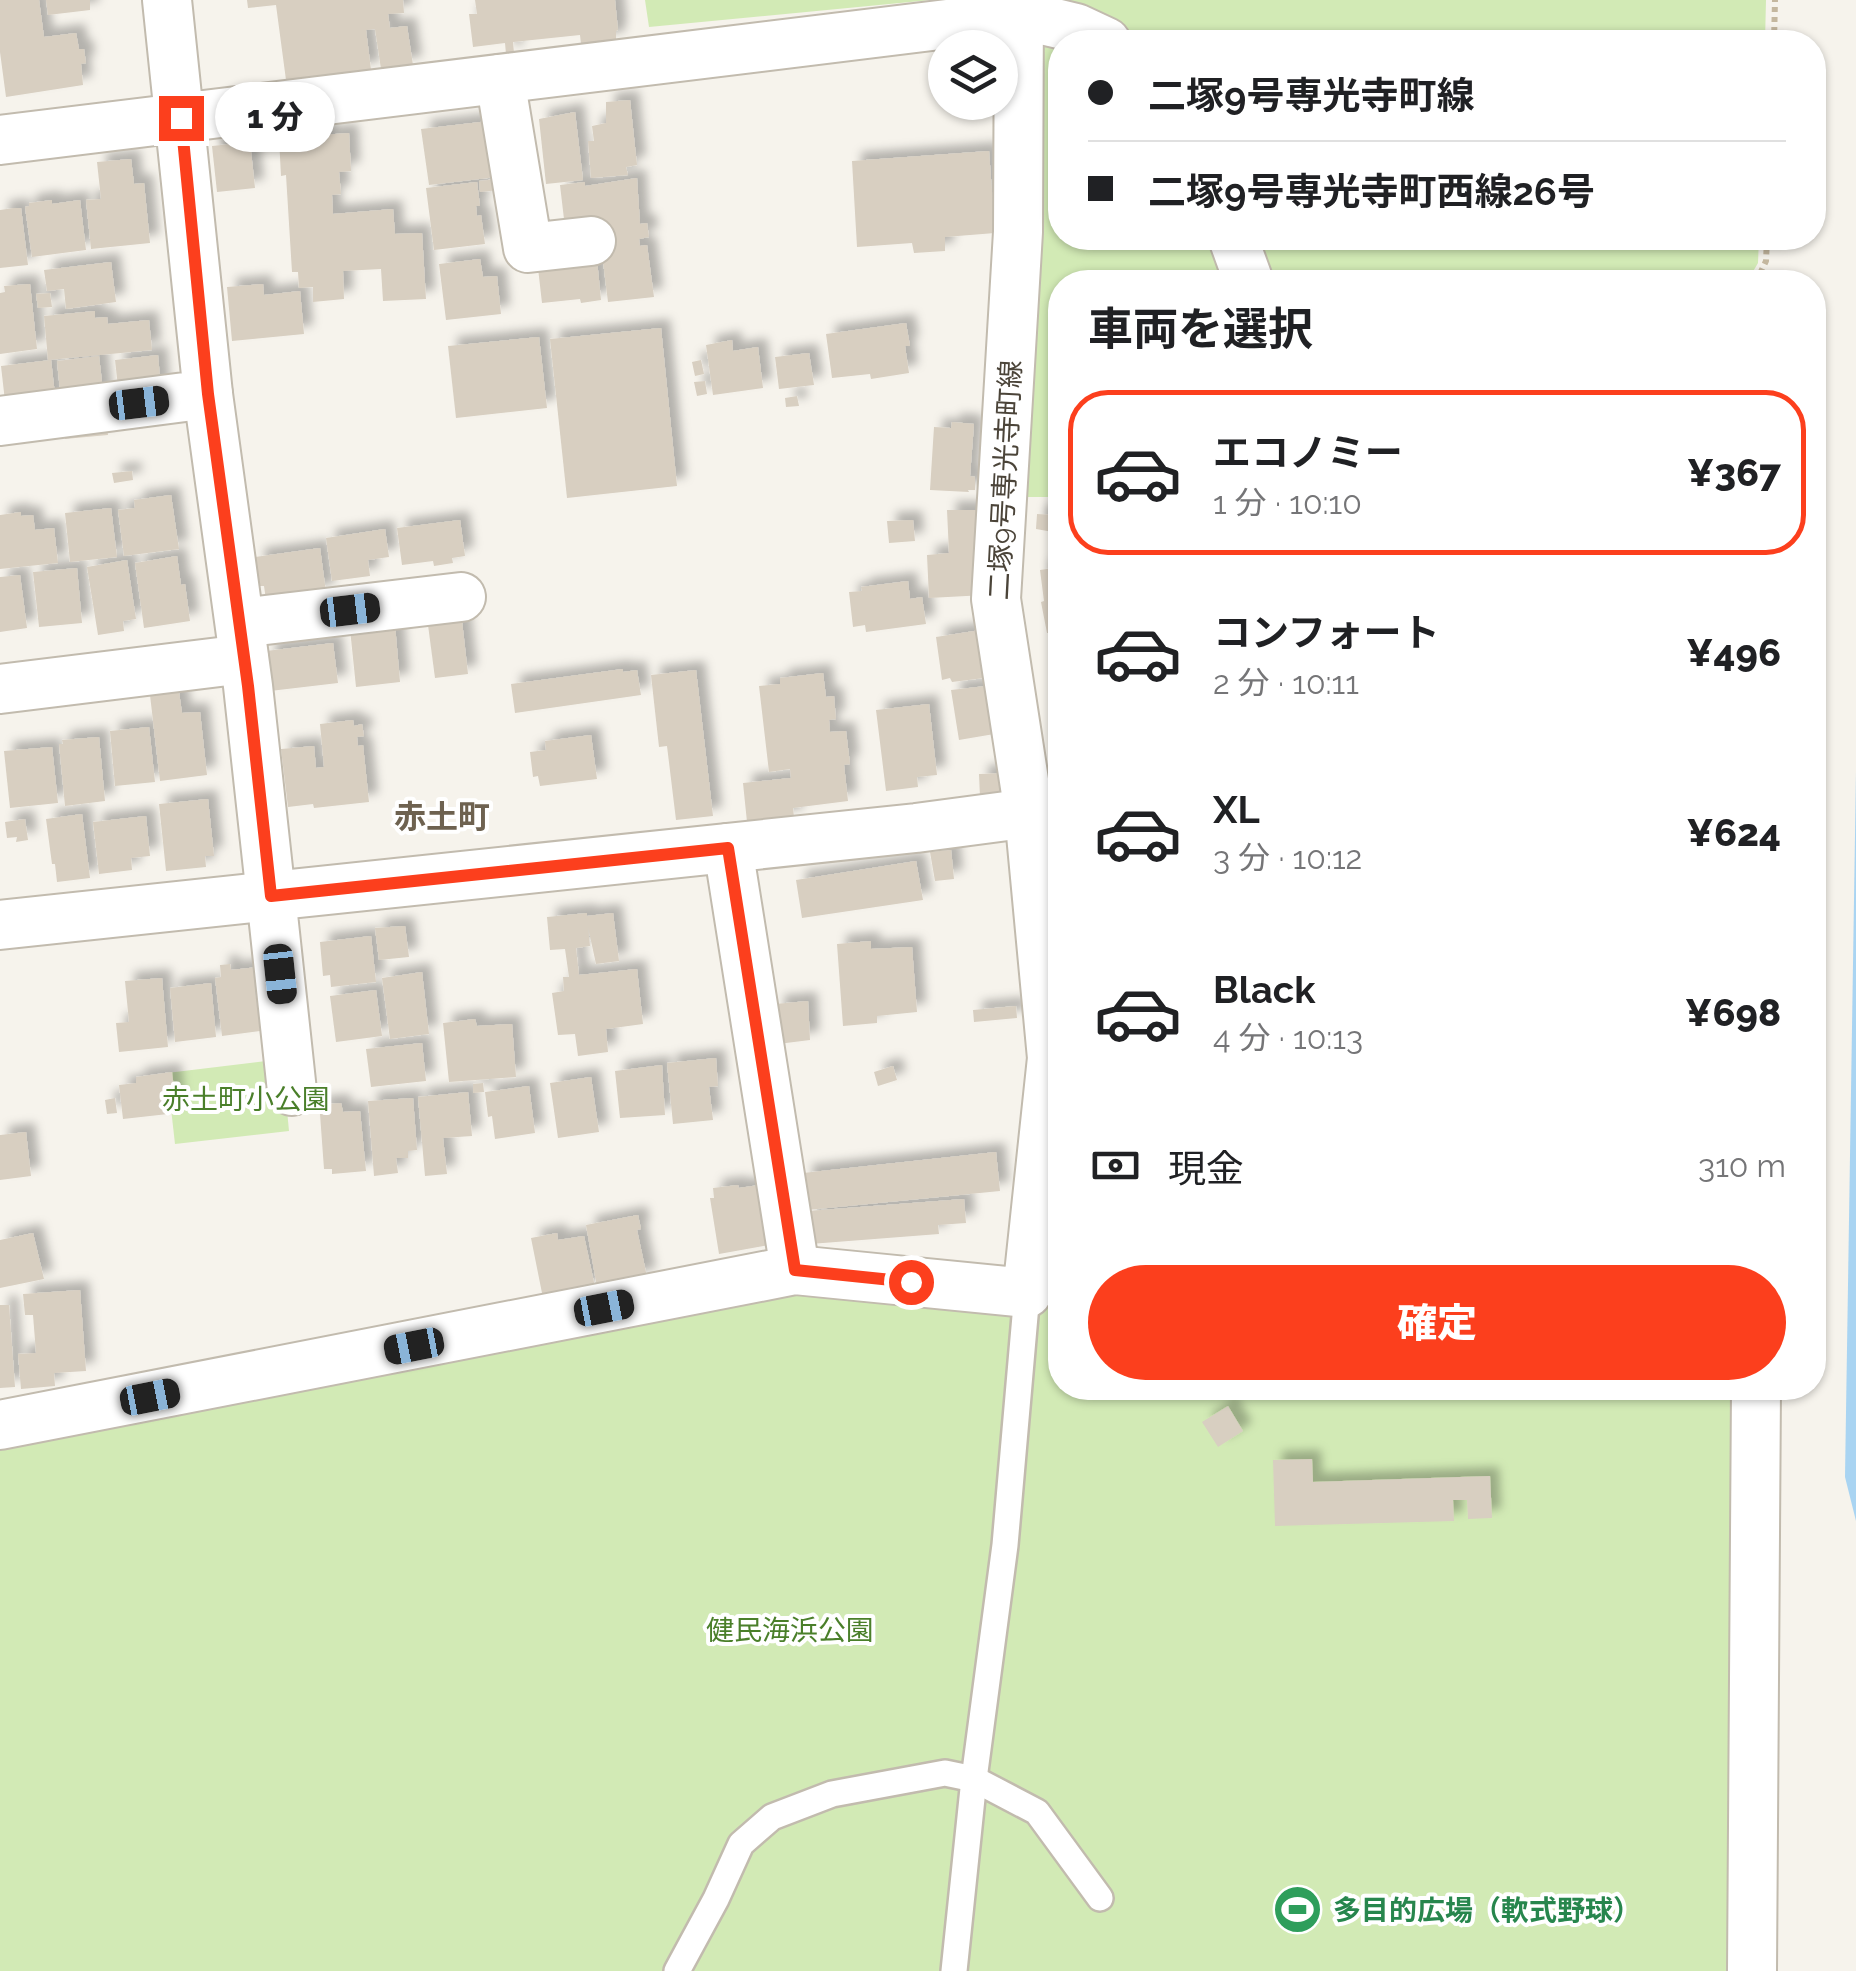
<!DOCTYPE html>
<html lang="ja">
<head>
<meta charset="utf-8">
<style>
  body { margin:0; font-family:Raleway,"Noto Sans JP",sans-serif; background:#f6f6f6; color:#202124; height:100vh; display:flex; flex-direction:column; font-size:38px; white-space:nowrap }
  * { box-sizing:border-box; margin:0 }
  p { font-size:32px; color:#757577 }
  .icon { flex:none; width:55px; height:55px; fill:none; stroke:currentColor; stroke-width:2; stroke-linecap:round; stroke-linejoin:round }
  .map { position:relative; flex:1; overflow:hidden }
  .drawer { position:absolute; left:1048px; top:270px; width:778px; height:1130px; display:flex; flex-direction:column; background:#fff; border-radius:40px; box-shadow:0 2px 8px #0004 }
  .drawer>* { flex:none }
  .banner { position:absolute; left:1048px; top:30px; width:778px; height:220px; border-radius:40px; box-shadow:0 2px 8px #0004; display:grid; align-content:center; height:220px; padding:0 40px; background:#fff }
  .tools { position:absolute; left:928px; top:30px; display:grid; gap:20px }
  .tools a { display:grid; place-items:center; width:90px; height:90px; border-radius:50%; background:#fff; box-shadow:0 2px 8px #0004; font-size:50px }
  .end { position:absolute; width:45px; height:45px; margin:-22px; border:12px solid #fc3f1d; background:#fff; box-shadow:0 0 0 5px #fff }
  .from { border-radius:50% }
  .bubble { position:absolute; height:70px; border-radius:35px; background:#fff; box-shadow:0 2px 8px #0004; font-size:32px; font-weight:800; line-height:70px; text-align:center }
  .car { position:absolute; width:30px; height:60px; margin:-30px -15px; border-radius:12px; box-shadow:0 0 8px 2px #0007; background:linear-gradient(#222 24%,#8ab4d8 0 40%,#222 0 76%,#8ab4d8 0 86%,#222 0) }
  .banner b { display:flex; align-items:center; gap:35px; height:95px; font-size:38px }
  .banner b+b { border-top:2px solid #e0e0e0 }
  .banner i { width:25px; height:25px; background:#202124 }
  ul { padding:0; list-style:none }
  li { display:flex; align-items:center; gap:30px; height:165px; margin:0 20px 15px; padding:0 20px; border:5px solid transparent; border-radius:40px }
  li div { flex:1 }
  li b { display:block; font-size:38px }
  li em { font-style:normal; font-weight:800 }
  li.on { border-color:#fc3f1d }
  li>.icon { width:90px; height:90px; stroke-width:1.5 }
  h2 { padding:0 40px; font-size:45px; line-height:120px }
  .pay { display:flex; align-items:center; gap:25px; height:110px; padding:0 40px; font-size:38px }
  .pay p { margin-inline-start:auto }
  .cta { display:flex; gap:20px; margin-top:auto; padding:20px 40px }
  .cta a { flex:1; height:115px; border-radius:60px; background:#fc3f1d; color:#fff; font-size:40px; font-weight:800; line-height:115px; text-align:center }
  .map>svg:first-child { display:block }
</style>
</head>
<body>
<div class="map">
<svg width="1856" height="1971" viewBox="0 0 1856 1971">
  <defs>
    <filter id="shadow"><feDropShadow dx="9" dy="-9" stdDeviation="5" flood-color="#0004"/></filter>
  </defs>
  <rect width="100%" height="100%" fill="#f6f3ec"/>
  <!-- green -->
  <g fill="#d2eab5">
    <polygon points="645,0 931,0 649,27"/>
    <polygon points="1031,0 1766,0 1765,42 1060,42 1060,238 1759,238 1758,263 1747,282 1060,282 1060,497 1013,497"/>
    <polygon points="282,1059 289,1131 175,1144 167,1073"/>
    <polygon points="1060,1225 1060,1388 1741,1388 1736,1971 0,1971 0,1442 762,1289 986,1305 1045,1227"/>
  </g>
  <!-- water -->
  <polygon fill="#a9d4f2" points="1856,771 1856,1521 1845,1477"/>
  <!-- building -->
  <g fill="#d8cfc1" filter="url(#shadow)">
    <polygon points="0,0 39,0 44,37 76,33 79,49 84,49 86,63 81,64 83,85 6,97 0,52"/>
    <polygon points="46,0 90,0 90,10 48,15"/>
    <polygon points="247,0 403,0 404,13 388,14 390,28 407,26 413,65 381,69 375,29 366,30 371,70 286,80 276,5 248,8"/>
    <polygon points="475,0 615,0 618,30 616,31 616,40 581,44 580,35 513,42 514,53 506,54 505,43 473,47 469,14 477,14"/>
    <polygon points="630,100 637,165 626,167 628,175 591,178 588,141 594,141 592,126 606,123 606,102"/>
    <polygon points="575,112 583,180 546,184 539,119"/>
    <polygon points="489,121 496,177 429,185 421,129"/>
    <polygon points="349,133 351,171 339,172 341,194 332,195 333,214 393,209 395,234 422,233 426,299 383,301 381,269 343,271 344,299 313,302 313,287 299,288 298,272 292,272 286,175 281,176 279,138"/>
    <polygon points="250,142 255,188 217,192 212,146"/>
    <polygon points="989,151 995,233 945,237 945,251 914,253 912,243 857,247 852,161"/>
    <polygon points="131,159 134,184 144,183 150,243 91,249 86,200 101,199 97,162"/>
    <polygon points="637,178 640,224 647,223 649,237 639,239 640,246 647,245 654,297 608,302 601,245 611,243 610,226 592,228 589,215 591,233 566,236 560,185 585,182 585,186"/>
    <polygon points="497,179 499,190 480,192 479,181"/>
    <polygon points="477,182 480,206 476,206 477,216 481,215 485,244 434,250 426,188"/>
    <polygon points="52,200 52,204 80,200 86,250 32,257 25,207 29,206 29,203"/>
    <polygon points="14,208 21,208 28,265 0,268 0,210"/>
    <polygon points="480,259 483,277 497,276 501,314 446,320 439,264"/>
    <polygon points="597,260 601,300 581,303 580,299 542,303 538,268"/>
    <polygon points="111,262 116,302 66,309 64,289 47,291 44,270"/>
    <polygon points="30,284 37,349 0,354 0,293 5,292 4,286"/>
    <polygon points="263,284 264,295 300,291 304,334 232,341 227,287"/>
    <polygon points="50,293 52,307 38,308 36,294"/>
    <polygon points="95,311 95,318 107,317 108,324 149,320 152,350 48,360 44,316"/>
    <polygon points="906,323 910,346 905,346 909,373 871,379 870,374 832,378 826,334"/>
    <polygon points="661,328 677,486 567,498 550,339"/>
    <polygon points="539,337 547,408 456,418 448,346"/>
    <polygon points="732,340 733,351 758,347 763,388 713,395 706,345"/>
    <polygon points="809,353 814,385 779,389 775,357"/>
    <polygon points="158,355 162,401 120,405 115,360"/>
    <polygon points="99,356 108,435 65,439 57,361"/>
    <polygon points="51,360 60,438 10,445 1,366"/>
    <polygon points="701,360 704,374 695,376 692,362"/>
    <polygon points="705,381 707,394 697,396 694,382"/>
    <polygon points="797,396 799,406 786,407 785,398"/>
    <polygon points="952,422 974,424 970,476 975,477 975,490 968,490 969,492 930,490 934,427 951,428"/>
    <polygon points="132,471 133,480 114,483 112,473"/>
    <polygon points="171,495 179,549 124,556 118,510 135,508 134,500"/>
    <polygon points="111,508 117,557 70,562 65,513"/>
    <polygon points="947,510 981,510 985,595 929,598 927,555 949,553"/>
    <polygon points="21,512 21,516 33,515 35,530 54,528 58,563 0,569 0,515"/>
    <polygon points="1037,514 1055,515 1053,532 1036,529"/>
    <polygon points="460,520 465,556 452,558 453,563 434,566 433,561 402,565 397,528"/>
    <polygon points="913,520 915,541 889,543 887,521"/>
    <polygon points="385,529 389,557 368,560 370,576 332,581 326,538"/>
    <polygon points="320,548 326,592 266,600 264,586 259,586 255,557"/>
    <polygon points="177,556 181,585 185,584 190,621 144,628 135,563"/>
    <polygon points="127,560 136,619 123,621 124,631 98,635 87,567"/>
    <polygon points="1060,567 1060,657 1058,657 1054,633 1047,633 1041,602 1044,601 1040,570"/>
    <polygon points="77,568 82,623 39,627 33,572"/>
    <polygon points="20,575 27,628 0,632 0,577"/>
    <polygon points="908,581 910,599 922,597 926,624 866,632 865,625 853,627 849,592 862,591 861,587"/>
    <polygon points="462,621 468,674 435,678 428,625"/>
    <polygon points="395,625 400,682 356,687 350,629"/>
    <polygon points="987,629 992,677 952,682 950,678 942,680 936,637"/>
    <polygon points="333,643 338,683 270,691 266,651"/>
    <polygon points="623,669 623,672 637,670 641,695 515,713 511,684"/>
    <polygon points="696,670 713,816 676,820 667,746 659,747 651,675"/>
    <polygon points="823,673 826,697 834,696 836,719 829,720 830,732 846,731 850,764 844,765 848,801 793,808 794,817 747,822 743,783 791,778 790,769 769,772 759,686 780,684 780,678"/>
    <polygon points="995,685 1000,733 959,740 951,690"/>
    <polygon points="179,692 182,713 200,712 207,775 160,781 150,695"/>
    <polygon points="929,704 937,775 917,777 918,787 886,791 876,710"/>
    <polygon points="353,720 354,726 362,724 364,736 357,737 358,746 363,745 369,802 314,808 313,804 288,807 281,749 314,746 316,768 324,767 320,724"/>
    <polygon points="149,727 155,782 115,786 110,731"/>
    <polygon points="591,735 597,779 540,786 538,776 533,777 530,752 546,750 545,741"/>
    <polygon points="99,737 105,801 65,806 59,744 63,744 62,740"/>
    <polygon points="52,747 58,803 10,808 4,751"/>
    <polygon points="1007,773 1008,795 980,797 979,774"/>
    <polygon points="208,799 214,856 205,856 206,867 166,871 159,804"/>
    <polygon points="82,814 90,878 57,882 55,864 52,864 46,819"/>
    <polygon points="146,816 150,856 131,858 132,870 99,874 93,822"/>
    <polygon points="25,819 28,840 16,842 17,837 7,838 5,822"/>
    <polygon points="951,850 954,879 935,881 930,852"/>
    <polygon points="916,861 923,900 802,918 796,880"/>
    <polygon points="587,913 587,916 613,913 619,961 596,964 588,927 590,946 576,948 579,975 637,969 643,1024 606,1029 608,1052 578,1056 575,1034 558,1035 552,993 564,991 563,977 569,977 565,949 550,950 547,917"/>
    <polygon points="405,926 409,957 379,960 375,928"/>
    <polygon points="371,936 376,982 331,987 330,975 323,976 320,942"/>
    <polygon points="871,941 871,949 912,947 917,1012 877,1016 877,1023 843,1026 837,944"/>
    <polygon points="230,964 231,970 258,967 261,991 255,991 260,1031 222,1036 215,978 221,977 220,965"/>
    <polygon points="422,972 429,1034 390,1039 382,978"/>
    <polygon points="162,978 168,1047 119,1052 116,1023 129,1022 125,981"/>
    <polygon points="211,983 216,1037 175,1042 170,988"/>
    <polygon points="376,990 382,1036 336,1042 330,996"/>
    <polygon points="808,1001 810,1040 778,1044 775,1004"/>
    <polygon points="1016,1006 1017,1018 974,1022 973,1010"/>
    <polygon points="475,1019 477,1026 512,1024 516,1077 449,1082 443,1023"/>
    <polygon points="422,1043 426,1081 371,1087 366,1049"/>
    <polygon points="716,1058 718,1086 709,1087 713,1120 673,1124 667,1063"/>
    <polygon points="662,1065 665,1115 620,1118 615,1071"/>
    <polygon points="893,1066 897,1080 878,1086 874,1072"/>
    <polygon points="172,1072 177,1113 123,1119 119,1085 136,1083 136,1077"/>
    <polygon points="591,1077 599,1132 558,1138 550,1083"/>
    <polygon points="483,1083 484,1092 473,1093 473,1084"/>
    <polygon points="529,1086 535,1133 495,1139 492,1116 488,1117 485,1092"/>
    <polygon points="468,1092 472,1136 443,1138 447,1174 425,1176 418,1097"/>
    <polygon points="115,1098 117,1113 107,1114 105,1100"/>
    <polygon points="413,1098 417,1150 408,1151 408,1158 396,1158 398,1173 374,1176 368,1101"/>
    <polygon points="341,1103 343,1112 360,1111 366,1171 332,1174 332,1169 324,1169 320,1114 318,1114 317,1105"/>
    <polygon points="26,1132 31,1176 0,1180 0,1135"/>
    <polygon points="996,1152 1000,1191 807,1210 803,1173"/>
    <polygon points="738,1185 739,1188 759,1185 769,1245 719,1254 710,1198 714,1198 713,1188"/>
    <polygon points="964,1199 966,1223 938,1225 939,1234 810,1244 808,1211"/>
    <polygon points="638,1215 641,1229 637,1230 647,1277 597,1287 586,1225"/>
    <polygon points="33,1233 44,1279 0,1288 0,1240"/>
    <polygon points="557,1233 558,1240 584,1236 595,1287 543,1298 531,1238"/>
    <polygon points="80,1290 86,1371 54,1373 55,1386 21,1389 18,1354 36,1353 33,1315 25,1315 23,1294"/>
    <polygon points="0,1305 9,1305 15,1387 0,1388"/>
    <polygon points="1228,1406 1243,1431 1218,1447 1202,1422"/>
    <polygon points="1312,1459 1313,1482 1490,1476 1492,1518 1468,1519 1467,1500 1453,1500 1454,1521 1275,1526 1273,1460"/>
  </g>
  <g fill="none" stroke-linecap="round" stroke-linejoin="round">
    <defs>
      <g id="service">
        <polyline points="677,1971 716,1899 741,1844 772,1817 832,1794 945,1773 974,1779 1037,1812 1100,1898"/>
        <polyline points="954,1971 974,1779 1005,1545 1027,1293"/>
      </g>
      <g id="minor">
        <polyline points="500,79 528,248 591,241"/>
        <polyline points="0,140 1021,15 1076,28 1106,42"/>
        <polyline points="1233,238 1249,282"/>
        <polyline points="0,421 208,394 167,0"/>
        <polyline points="240,623 461,597"/>
        <polyline points="0,689 244,659"/>
        <polyline points="728,848 795,1270"/>
        <polyline points="0,925 271,896 248,686 208,394"/>
        <polyline points="292,1091 271,896 916,828 1029,813"/>
        <polyline points="0,1425 795,1270 1027,1293 1052,1058 1029,813 996,599 1018,232 1019,0"/>
        <polyline points="1752,1971 1756,1388"/>
      </g>
    </defs>
    <!-- service casing -->
    <use href="#service" stroke="#c2bbae" stroke-width="30"/>
    <!-- minor casing -->
    <use href="#minor" stroke="#c2bbae" stroke-width="52"/>
    <!-- path -->
    <g stroke="#c4b79f" stroke-width="6" stroke-dasharray="5 5" stroke-linecap="butt">
      <polyline points="1774,42 1775,0"/>
      <polyline points="1756,282 1766,261 1767,238"/>
    </g>
    <!-- service -->
    <use href="#service" stroke="#fff" stroke-width="25"/>
    <!-- minor -->
    <use href="#minor" stroke="#fff" stroke-width="48"/>
  </g>
  <g fill="none" stroke-linecap="round" stroke-linejoin="round">
    <!-- route -->
    <polyline stroke="#fc3f1d" stroke-width="12" points="181,118 208,394 248,686 271,896 728,848 795,1270 911,1282"/>
  </g>
  <!-- icons -->
  <defs>
    <symbol id="stadium-disc" viewBox="-11 -11 22 22"><circle r="9.5" fill="#2e9e5b" stroke="#fff"/><path d="M0-5a6.5 5 0 1 0 0 10a6.5 5 0 1 0 0-10ZM-3.5-1.8h7v3.6h-7Z" fill="#fff"/></symbol>
  </defs>
  <g fill-rule="evenodd">
    <use href="#stadium-disc" x="1270" y="1882" width="55" height="55"/>
  </g>
  <g text-anchor="middle" dominant-baseline="central" stroke-width="8" stroke-linejoin="round" paint-order="stroke">
    <!-- street labels -->
    <g font-size="28" fill="#4b4439" stroke="#fff">
      <text transform="translate(1005 480) rotate(-87)">二塚9号専光寺町線</text>
    </g>
    <!-- park labels -->
    <g font-size="28" fill="#4a7f2a" stroke="#fff">
      <text x="246" y="1099">赤土町小公園</text>
      <text x="790" y="1630">健民海浜公園</text>
    </g>
    <!-- leisure labels -->
    <g font-size="28" font-weight="bold" fill="#27864d" stroke="#fff" text-anchor="start">
      <text x="1333" y="1910">多目的広場（軟式野球）</text>
    </g>
    <!-- quarter labels -->
    <g font-size="32" font-weight="bold" fill="#6e6250" stroke="#fff">
      <text x="442" y="816">赤土町</text>
    </g>
  </g>
</svg>
<div class="tools">
<a><svg class="icon" aria-label="layers" viewBox="0 0 24 24"><path d="M12 4l9 5-9 5-9-5zM3 14l9 5 9-5"/></svg></a>
</div>
<i class="end from" style="left:911px;top:1282px"></i>
<i class="end" style="left:181px;top:118px"></i>
<div class="bubble" style="left:215px;top:82px;width:120px">1 分</div>
<i class="car" style="left:139px;top:403px;rotate:83deg"></i>
<i class="car" style="left:350px;top:610px;rotate:83deg"></i>
<i class="car" style="left:280px;top:974px;rotate:174deg"></i>
<i class="car" style="left:604px;top:1308px;rotate:79deg"></i>
<i class="car" style="left:414px;top:1346px;rotate:259deg"></i>
<i class="car" style="left:150px;top:1397px;rotate:79deg"></i>
<div class="banner">
<b><i class="from"></i>二塚9号専光寺町線</b>
<b><i></i>二塚9号専光寺町西線26号</b>
</div>
<section class="drawer">
<h2>車両を選択</h2>
<ul>
<li class="on"><svg class="icon" aria-label="car" viewBox="0 0 24 24"><path d="M5 17H2v-5l4-1 3-4h7l3 4 3 1v5h-3M9 17h6M6 11h13"/><circle cx="7" cy="17" r="2"/><circle cx="17" cy="17" r="2"/></svg><div><b>エコノミー</b><p>1 分 · 10:10</p></div><em>¥367</em></li>
<li><svg class="icon" aria-label="car" viewBox="0 0 24 24"><path d="M5 17H2v-5l4-1 3-4h7l3 4 3 1v5h-3M9 17h6M6 11h13"/><circle cx="7" cy="17" r="2"/><circle cx="17" cy="17" r="2"/></svg><div><b>コンフォート</b><p>2 分 · 10:11</p></div><em>¥496</em></li>
<li><svg class="icon" aria-label="car" viewBox="0 0 24 24"><path d="M5 17H2v-5l4-1 3-4h7l3 4 3 1v5h-3M9 17h6M6 11h13"/><circle cx="7" cy="17" r="2"/><circle cx="17" cy="17" r="2"/></svg><div><b>XL</b><p>3 分 · 10:12</p></div><em>¥624</em></li>
<li><svg class="icon" aria-label="car" viewBox="0 0 24 24"><path d="M5 17H2v-5l4-1 3-4h7l3 4 3 1v5h-3M9 17h6M6 11h13"/><circle cx="7" cy="17" r="2"/><circle cx="17" cy="17" r="2"/></svg><div><b>Black</b><p>4 分 · 10:13</p></div><em>¥698</em></li>
</ul>
<div class="pay"><svg class="icon" aria-label="cash" viewBox="0 0 24 24"><path d="M3 7h18v10H3z"/><circle cx="12" cy="12" r="2"/></svg>現金<p>310 m</p></div>
<div class="cta"><a>確定</a></div>
</section>
</div>
</body>
</html>
